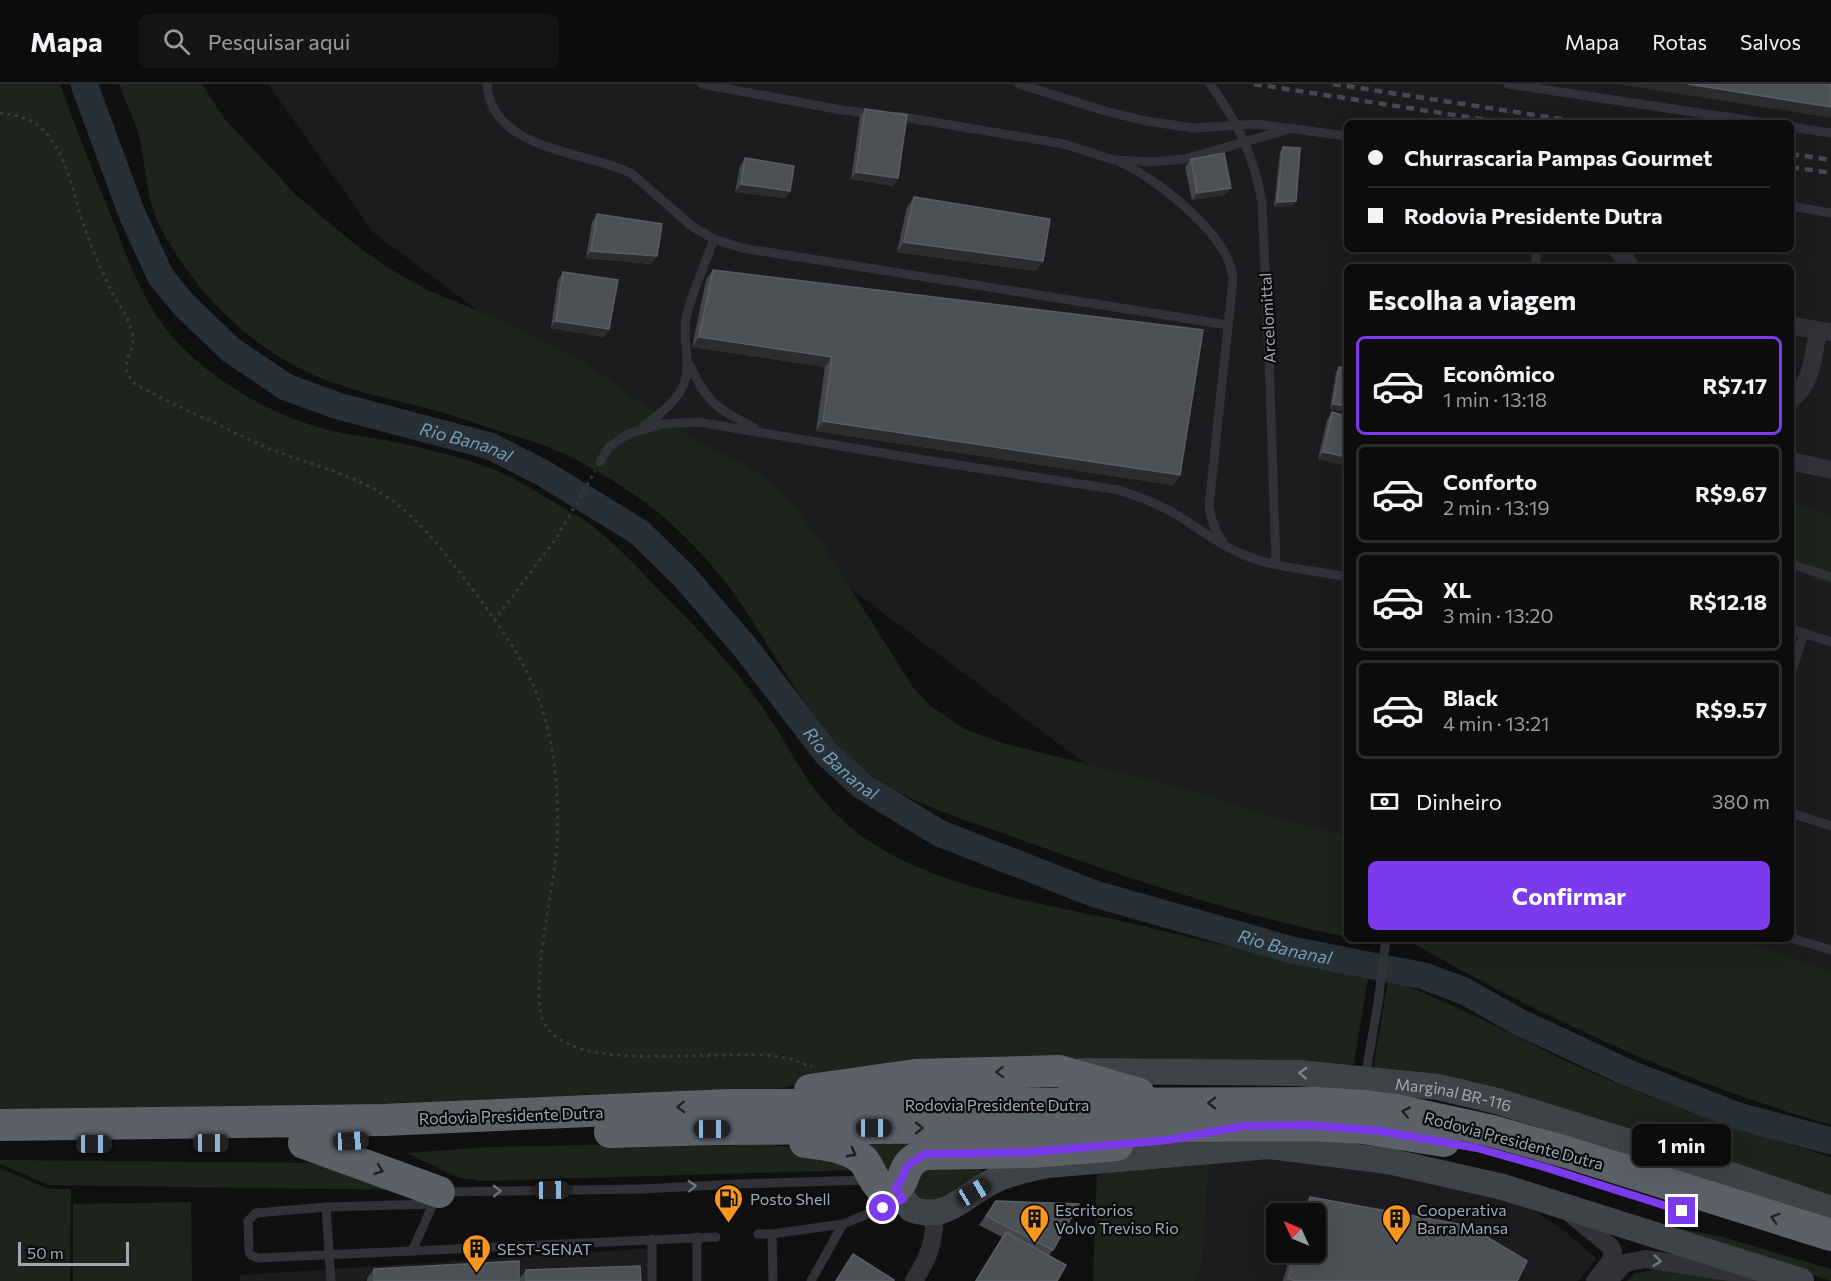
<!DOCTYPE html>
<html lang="pt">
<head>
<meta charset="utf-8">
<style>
  body { margin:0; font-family:Commissioner,sans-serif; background:#151516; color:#f1f3f6; height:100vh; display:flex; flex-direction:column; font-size:22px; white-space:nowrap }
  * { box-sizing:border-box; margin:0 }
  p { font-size:20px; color:#9a9b9d }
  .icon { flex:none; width:33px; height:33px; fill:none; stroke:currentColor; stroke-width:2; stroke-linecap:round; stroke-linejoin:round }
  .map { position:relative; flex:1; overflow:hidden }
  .panel { position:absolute; left:1344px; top:180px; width:450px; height:678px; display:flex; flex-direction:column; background:#0c0c0d; border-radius:9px; box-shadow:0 6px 24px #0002,0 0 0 2px #2c2c2e }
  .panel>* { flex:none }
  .banner { position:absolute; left:1344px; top:36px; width:450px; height:132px; border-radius:9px; box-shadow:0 6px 24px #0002,0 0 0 2px #2c2c2e; display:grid; align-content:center; height:132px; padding:0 24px; background:#0c0c0d }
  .needle { width:39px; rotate:314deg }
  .fabs { position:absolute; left:1266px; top:1119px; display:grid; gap:12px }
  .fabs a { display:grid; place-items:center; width:60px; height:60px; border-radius:9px; background:#0c0c0d; box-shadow:0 6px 24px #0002,0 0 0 2px #2c2c2e; font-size:30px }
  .scale { position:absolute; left:18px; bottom:15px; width:111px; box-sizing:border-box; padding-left:6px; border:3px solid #a0a8b3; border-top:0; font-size:16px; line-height:21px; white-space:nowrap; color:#a0a8b3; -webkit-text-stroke:4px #0b0b0c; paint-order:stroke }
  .end { position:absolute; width:27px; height:27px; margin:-14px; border:8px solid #7c3aed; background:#fff; box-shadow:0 0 0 3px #fff }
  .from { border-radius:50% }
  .bubble { position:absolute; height:42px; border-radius:9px; background:#0c0c0d; box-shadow:0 6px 24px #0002,0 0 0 2px #2c2c2e; font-size:20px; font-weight:700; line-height:42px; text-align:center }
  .car { position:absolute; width:18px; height:36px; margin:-18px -9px; border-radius:8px; box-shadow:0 0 4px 2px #0007; background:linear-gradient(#222 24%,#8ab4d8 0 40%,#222 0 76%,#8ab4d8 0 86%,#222 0) }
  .banner b { display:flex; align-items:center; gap:21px; height:57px; font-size:22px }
  .banner b+b { border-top:2px solid #2c2c2e }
  .banner i { width:15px; height:15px; background:#f1f3f6 }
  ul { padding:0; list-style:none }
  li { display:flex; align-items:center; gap:18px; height:99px; margin:0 12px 9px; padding:0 12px; border:3px solid #2c2c2e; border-radius:9px }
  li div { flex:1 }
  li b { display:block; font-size:22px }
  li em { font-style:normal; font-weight:700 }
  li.active { border-color:#7c3aed }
  li>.icon { width:54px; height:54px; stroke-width:1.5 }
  h2 { padding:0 24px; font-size:27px; line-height:72px }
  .pay { display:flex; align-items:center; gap:15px; height:66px; padding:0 24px; font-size:22px }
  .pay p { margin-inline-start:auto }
  .button { display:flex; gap:12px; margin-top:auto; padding:12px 24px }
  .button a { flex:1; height:69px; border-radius:9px; background:#7c3aed; color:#fff; font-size:24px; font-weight:700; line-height:69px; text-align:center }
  header { display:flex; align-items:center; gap:36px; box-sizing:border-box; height:84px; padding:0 30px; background:#0c0c0d; border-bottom:2px solid #2c2c2e }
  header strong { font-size:28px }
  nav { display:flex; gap:33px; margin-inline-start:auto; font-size:21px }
  .search { width:420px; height:54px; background:#151516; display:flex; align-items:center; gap:15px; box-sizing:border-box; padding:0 21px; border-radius:9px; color:#9a9b9d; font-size:22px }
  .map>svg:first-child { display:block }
</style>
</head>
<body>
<header>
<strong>Mapa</strong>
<div class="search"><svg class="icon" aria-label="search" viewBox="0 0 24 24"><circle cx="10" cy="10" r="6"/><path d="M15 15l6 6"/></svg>Pesquisar aqui</div>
<nav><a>Mapa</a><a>Rotas</a><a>Salvos</a></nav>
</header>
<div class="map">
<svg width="1831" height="1197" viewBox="0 0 1831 1197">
  <rect width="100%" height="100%" fill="#101011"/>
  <!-- built -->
  <g fill="#1c1c1e" fill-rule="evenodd">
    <path d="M268 0H1831V973L1507 855H1791V183H1347V797L1142 722 374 149ZM1347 39H1791V165H1347Z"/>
    <path d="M1204 1075H1272L1345 1079 1494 1112 1537 1128 1567 1149 1597 1175 1578 1197H1163ZM1276 1130H1316V1168H1276Z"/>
    <polygon points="656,1164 657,1197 240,1197 240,1191"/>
  </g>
  <!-- green -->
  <g fill="#1c241c">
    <path d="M0 0H60C77 48 96 95 115 142 127 174 139 206 158 234 195 289 270 332 333 347 355 352 378 354 400 359 430 366 461 373 490 384 513 393 535 407 557 420 566 426 577 431 586 437 613 457 637 483 660 507 696 543 731 579 761 621 787 657 805 701 838 732 903 797 1024 816 1112 835 1151 843 1189 854 1227 862 1274 873 1322 881 1369 889L1353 984 840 993 770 1006 535 1013 391 1021 0 1028Z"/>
    <path d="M119 0H202L224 34 295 110 357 162 390 185 429 207 499 235 575 272 689 352 748 382 771 400 797 426 822 459 912 602 932 623 963 644 999 658 1184 704 1291 738 1347 752V853C1237 831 1124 793 1019 755 959 733 888 715 843 667 800 620 771 562 734 510 712 478 671 436 639 414 618 399 594 385 571 373 547 361 521 354 496 346 481 341 466 336 451 331 405 317 357 310 313 291 248 261 194 208 161 144 145 115 147 84 139 52 134 34 125 17 119 0Z"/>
    <polygon points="1791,419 1831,431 1831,501 1809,492 1791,477"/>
    <path d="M1406 855H1741L1831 888V1041C1682 998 1540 933 1406 855Z"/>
    <path d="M1388 896C1461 920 1526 960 1595 990 1671 1023 1752 1048 1831 1073V1118L1373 985Z"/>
    <polygon points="1047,1056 890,1092 849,1060"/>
    <polygon points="728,1058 782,1062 832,1070 859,1086 481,1097 457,1093 407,1069 488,1063"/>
    <polygon points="1209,1074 1202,1180 1195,1197 1093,1197 1097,1088"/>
    <polygon points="0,1076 338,1079 404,1106 49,1101 0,1080"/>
    <polygon points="0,1084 44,1103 51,1105 71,1105 70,1197 0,1197"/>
    <polygon points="914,1084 985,1084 944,1120 915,1113 909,1095"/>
    <polygon points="191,1118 192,1197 73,1197 73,1120"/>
    <polygon points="1658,1141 1719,1152 1831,1185 1831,1197"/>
    <polygon points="1654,1186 1697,1190 1735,1197 1627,1197 1635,1189"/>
  </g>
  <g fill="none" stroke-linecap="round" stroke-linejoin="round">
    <!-- river -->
    <path stroke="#263036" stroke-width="27" id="s1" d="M84 0 132 130 161 193 184 221 231 266 286 303 338 322 490 362 543 389 639 448 683 491 744 562 827 670 862 702 939 749 1095 810 1292 866 1424 892 1464 907 1519 938 1626 988 1738 1032 1831 1057"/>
    <!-- path -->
    <g stroke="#37393e" stroke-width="3" stroke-dasharray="3 4.5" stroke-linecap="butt">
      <path d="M0 29C15 31 31 34 42 45 67 68 74 114 85 145 92 165 101 185 110 204 117 221 127 228 132 248 138 270 115 276 134 299 159 314 186 326 213 338 232 347 252 358 273 366 309 380 351 390 384 411 414 430 436 458 457 485 481 516 511 556 528 590 554 643 560 704 557 762 555 800 527 911 545 941 568 978 648 972 685 972 713 971 740 971 768 971L791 975 812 983"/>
      <polyline points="494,537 557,453 595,387"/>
    </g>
    <!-- service -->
    <g stroke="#313237" stroke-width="9">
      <path d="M487 0C491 67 585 67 631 89L693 143 714 155 742 164 1228 241"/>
      <polyline points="702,0 836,25 874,30"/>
      <polyline points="1019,0 1105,27 1146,37 1194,44 1257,40 1347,52"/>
      <polyline points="1508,0 1766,39"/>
      <polyline points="897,32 1064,60 1114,76 1151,78 1185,75 1293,44"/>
      <polyline points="1791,43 1831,49"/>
      <path d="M1120 78C1158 96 1229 150 1233 195L1209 422C1211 436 1215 447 1223 458"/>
      <polyline points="1791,122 1831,129"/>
      <polyline points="1535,183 1537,165"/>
      <polyline points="1269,273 1276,480"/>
      <path d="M689 279C705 317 717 325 753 343"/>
      <path d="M643 343C661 329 687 311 687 285 688 268 683 252 686 234 692 208 705 180 714 155"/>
      <path d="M600 378 609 363 628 350 663 340 698 338 912 374 1119 406C1136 412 1154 418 1170 427 1195 441 1216 459 1242 470 1274 484 1313 486 1347 493"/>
      <polyline points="1791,480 1831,493"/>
      <polyline points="1791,545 1831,558"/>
      <polyline points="1791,589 1804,550"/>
      <polyline points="1791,729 1831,742"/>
      <polyline points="1791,854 1831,866"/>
      <polyline points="1365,994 1378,919 1386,855"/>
      <polyline points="444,1108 642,1105 737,1100 868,1096"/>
      <polyline points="433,1120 326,1123 256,1129 248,1137 249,1168 251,1171 258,1174 716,1153"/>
      <polyline points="326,1123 331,1197"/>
      <polyline points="758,1150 772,1150 773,1197"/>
      <polyline points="772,1150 843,1140"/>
      <polyline points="652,1155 652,1197"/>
      <polyline points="412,1167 435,1116"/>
      <polyline points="697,1197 697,1153"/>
      <polyline points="811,1197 843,1140 900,1117"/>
    </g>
    <!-- minor -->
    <g stroke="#313237" stroke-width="18">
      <polyline points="1618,166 1631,183"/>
      <polyline points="1791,242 1831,248"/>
      <path d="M1791 315C1813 301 1813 270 1818 247"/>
      <polyline points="1791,377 1831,386"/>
      <polyline points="1568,1128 1611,1163 1613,1168 1610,1178 1595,1197"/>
      <path d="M914 1197C930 1171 934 1159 935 1129"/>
      <polyline points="1608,1197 1625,1179 1645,1175 1755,1192"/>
    </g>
    <!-- secondary -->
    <g stroke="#3f4247" stroke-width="26">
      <path id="s2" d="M1083 987 1299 989 1438 1003 1497 1017 1690 1077 1831 1125"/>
      <path d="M895 1104 911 1125C946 1138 962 1113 991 1098 1009 1089 1028 1085 1048 1081L1269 1062 1388 1077 1503 1103 1801 1197"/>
    </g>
    <!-- motorway -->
    <g stroke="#5c6168" stroke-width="32">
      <polyline points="810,1006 915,991 1059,987 1139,1010"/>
      <polyline points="0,1041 383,1036 728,1021 1315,1019 1365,1022 1395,1026 1492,1047 1566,1068 1831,1151"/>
      <polyline points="610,1048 712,1045 1310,1041 1363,1044 1444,1057"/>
      <path d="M805 1058C825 1061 848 1062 863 1076 871 1084 877 1114 895 1104 908 1097 899 1079 925 1070L1032 1068 1117 1061"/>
      <polyline points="304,1059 439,1108"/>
    </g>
    <!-- rail -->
    <g stroke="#46494e" stroke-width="4.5" stroke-dasharray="8 6" stroke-linecap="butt">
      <polyline points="1254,0 1506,39"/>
      <polyline points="1333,0 1587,39"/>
      <polyline points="1791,70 1831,76"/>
      <polyline points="1791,83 1831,89"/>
    </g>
    <!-- service-bridge -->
    <path stroke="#313237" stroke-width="9" d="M1210 0C1237 37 1256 75 1262 120L1269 273"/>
  </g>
  <!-- wall -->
  <g fill="#43454a">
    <polygon points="865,25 893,102 851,95 860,32"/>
    <polygon points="1283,63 1296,117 1292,122 1274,123 1280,68"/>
    <polygon points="745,74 790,107 785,114 735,108 740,82"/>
    <polygon points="1191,75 1231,104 1225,111 1192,116 1185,83"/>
    <polygon points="914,113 1043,177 1036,187 897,168 907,123"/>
    <polygon points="597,130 652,180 586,174 592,138"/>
    <polygon points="713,186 1180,391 1173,401 816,347 825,283 692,263 706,196"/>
    <polygon points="563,188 609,245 604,253 551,244 558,196"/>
    <polygon points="1339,283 1347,284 1347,328 1330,325 1336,288"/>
    <polygon points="1332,328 1347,332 1347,376 1344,381 1318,375 1327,336"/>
    <polygon points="1310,1113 1517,1197 1283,1197 1291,1168 1316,1168 1316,1130 1301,1130 1303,1123"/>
    <polygon points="996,1117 1053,1166 1049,1171 1057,1197 975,1197 1002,1153 979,1141"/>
    <polygon points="374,1185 519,1195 526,1186 641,1197 367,1197 367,1194"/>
  </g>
  <!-- shaded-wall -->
  <g fill="#2a2c2e">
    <polygon points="1618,0 1688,0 1831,23 1831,34"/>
    <polygon points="856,88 898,94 893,102 851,95"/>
    <polygon points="741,100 790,107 785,114 735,108"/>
    <polygon points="1231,104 1225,111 1192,116 1197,109"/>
    <polygon points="1296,117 1292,122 1274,123 1277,118"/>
    <polygon points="904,158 1043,177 1036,187 897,168"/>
    <polygon points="591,167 657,172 652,180 586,174"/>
    <polygon points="556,237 609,245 604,253 551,244"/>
    <polygon points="699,253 832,273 825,283 692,263"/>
    <polygon points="1333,320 1347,322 1347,328 1330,325"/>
    <polygon points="823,337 1180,391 1173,401 816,347"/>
    <polygon points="1323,368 1347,373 1347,376 1344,381 1318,375"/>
  </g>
  <!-- building -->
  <g fill="#4d5055" stroke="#5a5e64" stroke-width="1.5">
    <polygon points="1688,0 1831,0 1831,23"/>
    <polygon points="865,25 907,31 898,94 856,88"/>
    <polygon points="1283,63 1300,64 1296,117 1277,118"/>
    <polygon points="1224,69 1231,104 1197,109 1191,75"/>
    <polygon points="745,74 794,82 790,107 741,100"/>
    <polygon points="914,113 1050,135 1043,177 904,158"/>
    <polygon points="597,130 662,140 657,172 591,167"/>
    <polygon points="713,186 1203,246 1180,391 823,337 832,273 699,253"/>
    <polygon points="563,188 618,196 609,245 556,237"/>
    <polygon points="1339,283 1347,284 1347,322 1333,320"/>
    <polygon points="1332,328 1347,332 1347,373 1323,368"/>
    <polygon points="1310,1113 1469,1142 1527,1177 1517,1197 1295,1197 1288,1194 1295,1168 1316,1168 1316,1130 1306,1130"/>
    <polygon points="996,1117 1079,1120 1053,1166 986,1132"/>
    <polygon points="1006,1148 1066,1181 1057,1197 976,1197"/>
    <polygon points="853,1170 894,1196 894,1197 836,1197"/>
    <polygon points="519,1177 519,1197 374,1197 374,1185"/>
    <polygon points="640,1182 641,1197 526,1197 526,1186"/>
  </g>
  <!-- one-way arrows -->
  <defs><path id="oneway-chevron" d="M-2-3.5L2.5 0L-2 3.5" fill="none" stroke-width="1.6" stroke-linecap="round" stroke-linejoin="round" transform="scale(1.5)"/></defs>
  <g stroke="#1f2023">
    <use href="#oneway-chevron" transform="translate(1000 988) rotate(178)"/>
    <use href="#oneway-chevron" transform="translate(1212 1019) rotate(180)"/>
    <use href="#oneway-chevron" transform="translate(681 1023) rotate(178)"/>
    <use href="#oneway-chevron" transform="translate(1406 1028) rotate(-169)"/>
    <use href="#oneway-chevron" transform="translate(919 1044)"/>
    <use href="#oneway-chevron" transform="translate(852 1069) rotate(28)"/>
    <use href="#oneway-chevron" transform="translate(379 1086) rotate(20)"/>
    <use href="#oneway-chevron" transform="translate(1775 1134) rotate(-163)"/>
  </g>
  <use stroke="#7e848d" href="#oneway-chevron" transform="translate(1303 989) rotate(-177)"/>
  <g stroke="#6e737b">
    <use href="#oneway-chevron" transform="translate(692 1102) rotate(-3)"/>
    <use href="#oneway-chevron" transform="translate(497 1107) rotate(-1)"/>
    <use href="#oneway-chevron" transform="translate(1657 1177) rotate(7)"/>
  </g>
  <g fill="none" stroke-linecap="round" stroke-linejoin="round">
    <!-- route -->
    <polyline stroke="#7c3aed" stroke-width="8" points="883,1124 903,1115 895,1104 900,1098 907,1082 925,1070 1032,1068 1168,1056 1243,1042 1310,1041 1380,1047 1477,1064 1544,1083 1682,1127"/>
  </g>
  <!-- icons -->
  <defs>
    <symbol id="fuel-pin" viewBox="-11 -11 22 30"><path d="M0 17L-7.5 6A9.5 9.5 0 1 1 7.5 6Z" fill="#fd961c" stroke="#0b0b0c"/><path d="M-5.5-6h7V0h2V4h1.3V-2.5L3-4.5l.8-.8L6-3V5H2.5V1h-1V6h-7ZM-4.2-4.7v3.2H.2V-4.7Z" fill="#111"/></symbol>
    <symbol id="building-pin" viewBox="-11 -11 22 30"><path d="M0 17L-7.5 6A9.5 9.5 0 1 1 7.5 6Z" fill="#fd961c" stroke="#0b0b0c"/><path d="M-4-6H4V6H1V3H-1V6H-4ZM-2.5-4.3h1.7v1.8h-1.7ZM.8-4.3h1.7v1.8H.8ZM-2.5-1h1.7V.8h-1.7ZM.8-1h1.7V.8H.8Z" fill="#111"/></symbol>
  </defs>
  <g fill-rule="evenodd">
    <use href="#fuel-pin" x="712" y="1098" width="33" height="45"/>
    <use href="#building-pin" x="1018" y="1118" width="33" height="45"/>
    <use href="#building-pin" x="1380" y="1118" width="33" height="45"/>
    <use href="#building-pin" x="460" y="1148" width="33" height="45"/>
  </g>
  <g text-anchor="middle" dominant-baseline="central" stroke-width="4.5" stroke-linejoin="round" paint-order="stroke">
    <!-- street labels -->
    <g font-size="16" fill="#a0a8b3" stroke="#0b0b0c">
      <text transform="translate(1267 234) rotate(-93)">Arcelomittal</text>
      <text stroke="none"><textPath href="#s2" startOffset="372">Marginal BR-116</textPath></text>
      <text x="997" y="1020">Rodovia Presidente Dutra</text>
      <text transform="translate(511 1031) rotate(-2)">Rodovia Presidente Dutra</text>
      <text transform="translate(1514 1056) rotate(15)">Rodovia Presidente Dutra</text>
    </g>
    <!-- poi labels -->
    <g font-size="16" fill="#a0a8b3" stroke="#0b0b0c" text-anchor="start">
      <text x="750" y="1114">Posto Shell</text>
      <text x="1055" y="1125">Escritorios<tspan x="1055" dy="18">Volvo Treviso Rio</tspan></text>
      <text x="1417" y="1125">Cooperativa<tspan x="1417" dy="18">Barra Mansa</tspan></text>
      <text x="497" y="1164">SEST-SENAT</text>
    </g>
    <!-- water labels -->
    <g font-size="18" font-style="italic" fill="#749cb2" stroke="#0b0b0c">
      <text stroke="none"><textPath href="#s1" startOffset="564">Rio Bananal</textPath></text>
      <text stroke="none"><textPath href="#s1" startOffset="1068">Rio Bananal</textPath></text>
      <text stroke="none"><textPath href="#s1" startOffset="1554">Rio Bananal</textPath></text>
    </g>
  </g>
</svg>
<div class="fabs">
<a><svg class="needle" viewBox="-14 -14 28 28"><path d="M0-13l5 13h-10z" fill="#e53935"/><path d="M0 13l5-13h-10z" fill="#9a9b9d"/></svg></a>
</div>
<div class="scale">50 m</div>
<i class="end from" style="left:883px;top:1124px"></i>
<i class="end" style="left:1682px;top:1127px"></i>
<div class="bubble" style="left:1632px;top:1040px;width:99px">1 min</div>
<i class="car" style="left:874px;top:1044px;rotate:90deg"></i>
<i class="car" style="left:712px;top:1045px;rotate:90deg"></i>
<i class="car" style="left:351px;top:1057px;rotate:87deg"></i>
<i class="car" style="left:211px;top:1059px;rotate:90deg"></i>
<i class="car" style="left:94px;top:1060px;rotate:90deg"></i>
<i class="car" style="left:552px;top:1106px;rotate:89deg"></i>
<i class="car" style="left:974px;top:1108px;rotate:60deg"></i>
<div class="banner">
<b><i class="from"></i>Churrascaria Pampas Gourmet</b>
<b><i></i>Rodovia Presidente Dutra</b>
</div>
<section class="panel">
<h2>Escolha a viagem</h2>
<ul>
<li class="active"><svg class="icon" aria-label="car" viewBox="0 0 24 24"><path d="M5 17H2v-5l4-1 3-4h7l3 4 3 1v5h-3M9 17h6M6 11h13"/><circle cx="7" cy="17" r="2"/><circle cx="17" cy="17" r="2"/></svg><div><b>Econômico</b><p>1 min · 13:18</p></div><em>R$7.17</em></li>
<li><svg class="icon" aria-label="car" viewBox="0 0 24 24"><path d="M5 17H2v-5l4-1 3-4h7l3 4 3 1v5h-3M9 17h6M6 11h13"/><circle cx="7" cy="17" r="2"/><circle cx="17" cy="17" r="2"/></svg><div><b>Conforto</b><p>2 min · 13:19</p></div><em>R$9.67</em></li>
<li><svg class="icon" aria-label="car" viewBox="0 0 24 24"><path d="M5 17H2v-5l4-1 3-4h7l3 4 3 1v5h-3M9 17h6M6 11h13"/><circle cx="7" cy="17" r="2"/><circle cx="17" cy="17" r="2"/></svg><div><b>XL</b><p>3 min · 13:20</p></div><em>R$12.18</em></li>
<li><svg class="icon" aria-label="car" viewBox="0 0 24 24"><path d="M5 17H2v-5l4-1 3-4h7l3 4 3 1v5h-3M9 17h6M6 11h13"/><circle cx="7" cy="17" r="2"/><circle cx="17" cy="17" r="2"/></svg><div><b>Black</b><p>4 min · 13:21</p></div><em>R$9.57</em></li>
</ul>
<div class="pay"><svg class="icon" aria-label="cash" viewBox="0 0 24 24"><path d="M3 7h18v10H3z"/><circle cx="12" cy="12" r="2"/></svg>Dinheiro<p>380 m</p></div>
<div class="button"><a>Confirmar</a></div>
</section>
</div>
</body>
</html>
